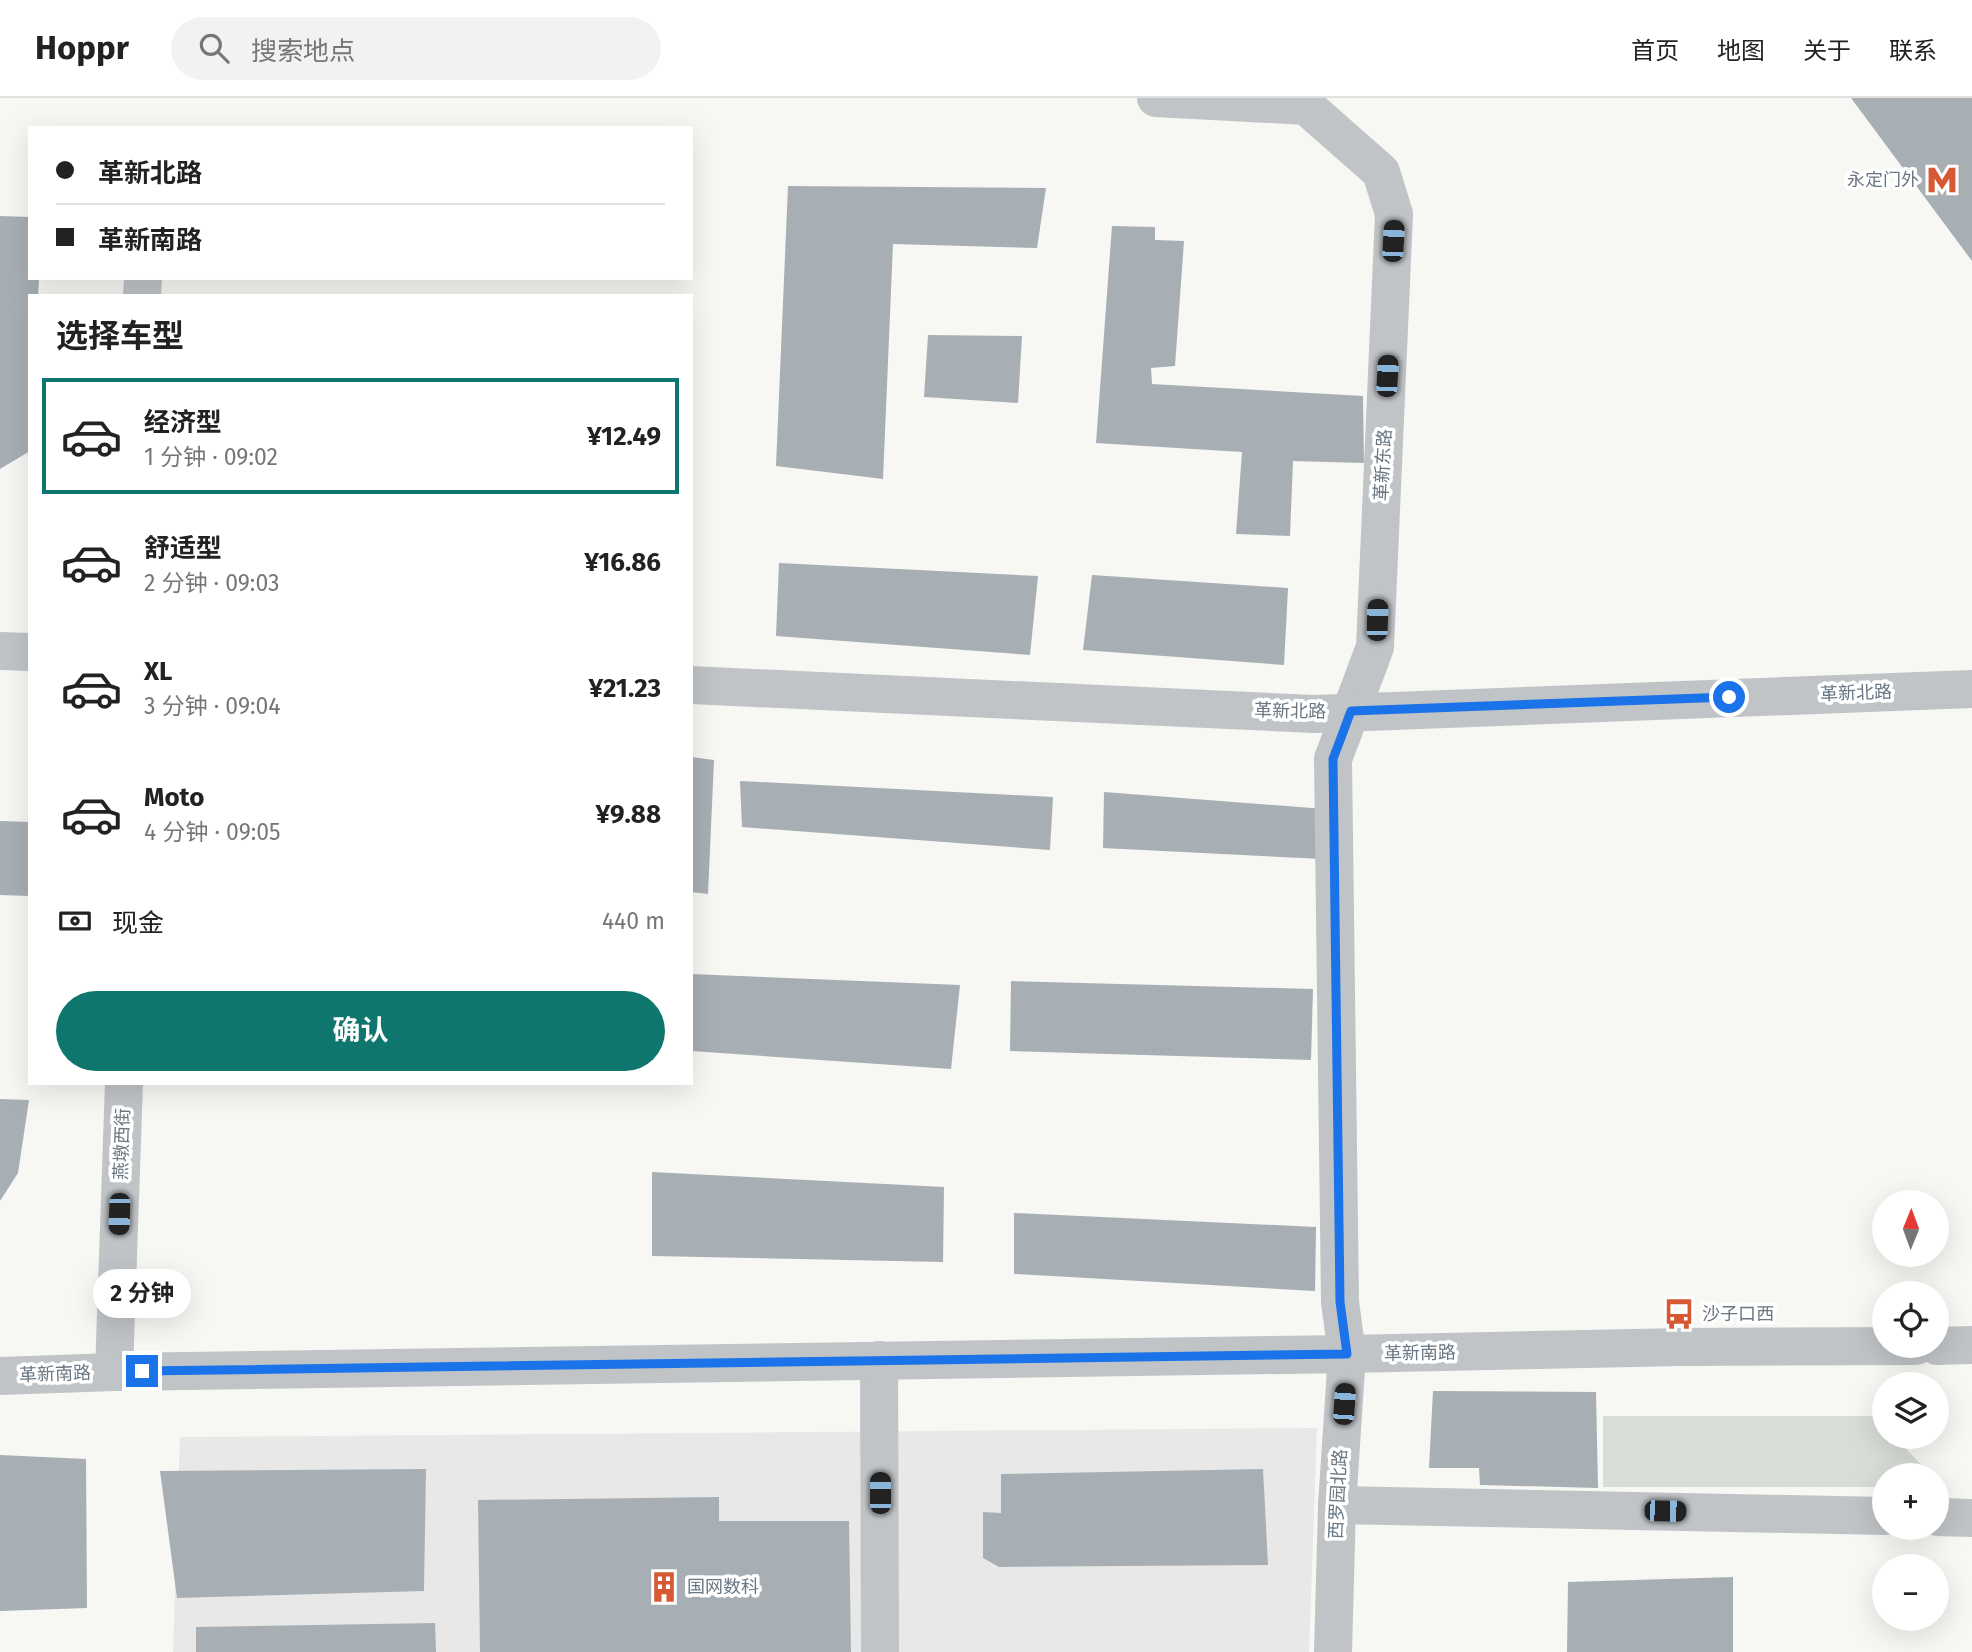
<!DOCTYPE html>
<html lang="zh">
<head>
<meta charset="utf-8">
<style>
  body { margin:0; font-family:"Fira Sans","Noto Sans SC",sans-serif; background:#f2f2f2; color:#222; height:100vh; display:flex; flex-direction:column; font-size:26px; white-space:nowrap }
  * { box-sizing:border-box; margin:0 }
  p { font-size:23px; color:#767676 }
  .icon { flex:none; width:38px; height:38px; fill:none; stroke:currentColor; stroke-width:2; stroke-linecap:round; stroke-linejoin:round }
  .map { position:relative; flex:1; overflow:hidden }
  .panel { position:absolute; left:28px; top:196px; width:665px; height:791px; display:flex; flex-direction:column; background:#fff; border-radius:0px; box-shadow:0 7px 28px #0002 }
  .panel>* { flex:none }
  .top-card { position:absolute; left:28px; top:28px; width:665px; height:154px; border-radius:0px; box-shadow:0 7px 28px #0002; display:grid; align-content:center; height:154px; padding:0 28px; background:#fff }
  .needle { width:46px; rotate:1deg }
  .fabs { position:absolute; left:1872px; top:1092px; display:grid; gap:14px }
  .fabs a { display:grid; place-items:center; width:77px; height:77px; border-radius:50%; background:#fff; box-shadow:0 7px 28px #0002; font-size:35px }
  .end { position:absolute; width:32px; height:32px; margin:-16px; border:9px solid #1a73e8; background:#fff; box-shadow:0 0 0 4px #fff }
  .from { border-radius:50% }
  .bubble { position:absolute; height:49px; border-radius:24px; background:#fff; box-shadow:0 7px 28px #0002; font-size:23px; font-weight:700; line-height:49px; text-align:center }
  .car { position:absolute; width:21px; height:42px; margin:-21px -10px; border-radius:9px; box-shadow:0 0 5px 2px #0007; background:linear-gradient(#222 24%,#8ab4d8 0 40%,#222 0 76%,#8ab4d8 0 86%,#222 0) }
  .top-card b { display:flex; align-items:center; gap:24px; height:66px; font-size:26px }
  .top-card b+b { border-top:2px solid #e0e0e0 }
  .top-card i { width:18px; height:18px; background:#222 }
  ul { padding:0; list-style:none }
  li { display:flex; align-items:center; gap:21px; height:116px; margin:0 14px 10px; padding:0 14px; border:4px solid transparent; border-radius:0px }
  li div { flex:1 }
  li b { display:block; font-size:26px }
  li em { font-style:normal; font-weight:700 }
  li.on { border-color:#0f766e }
  li>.icon { width:63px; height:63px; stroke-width:1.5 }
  h2 { padding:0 28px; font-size:32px; line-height:84px }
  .pay { display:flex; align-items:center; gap:18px; height:77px; padding:0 28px; font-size:26px }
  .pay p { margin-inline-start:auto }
  .primary-button { display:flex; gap:14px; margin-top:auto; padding:14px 28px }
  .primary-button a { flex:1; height:80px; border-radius:42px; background:#0f766e; color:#fff; font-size:28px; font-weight:700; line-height:80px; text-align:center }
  header { display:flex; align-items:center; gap:42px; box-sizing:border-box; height:98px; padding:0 35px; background:#fff; border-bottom:2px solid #e0e0e0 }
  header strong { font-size:33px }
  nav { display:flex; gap:38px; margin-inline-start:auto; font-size:24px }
  .search { width:490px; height:63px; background:#f2f2f2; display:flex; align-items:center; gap:18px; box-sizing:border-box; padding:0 24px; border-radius:38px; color:#767676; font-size:26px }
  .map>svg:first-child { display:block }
</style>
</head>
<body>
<header>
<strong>Hoppr</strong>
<div class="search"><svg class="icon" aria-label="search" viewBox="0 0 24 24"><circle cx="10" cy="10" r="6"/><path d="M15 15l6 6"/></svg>搜索地点</div>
<nav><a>首页</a><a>地图</a><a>关于</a><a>联系</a></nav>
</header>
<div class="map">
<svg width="1972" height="1554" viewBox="0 0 1972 1554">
  <rect width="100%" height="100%" fill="#f7f7f4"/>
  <!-- built -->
  <polygon fill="#e7e8e7" points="1317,1330 1309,1554 173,1554 180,1339"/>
  <!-- green -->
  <polygon fill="#d8ddd5" points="1603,1318 1877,1318 1885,1327 1885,1339 1895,1339 1931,1377 1885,1377 1885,1389 1603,1389"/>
  <!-- building -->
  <g fill="#a8afb4">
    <polygon points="1851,0 1972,0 1972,163"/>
    <polygon points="788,88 1046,90 1037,150 893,146 883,381 776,368"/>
    <polygon points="0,118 30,119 30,180 39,180 38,198 30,198 30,353 0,371"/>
    <polygon points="1112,128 1155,129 1155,142 1184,143 1175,268 1151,270 1152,286 1363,298 1364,365 1293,363 1290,438 1236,436 1242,354 1096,345"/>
    <polygon points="928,237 1022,238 1018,305 924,299"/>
    <polygon points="779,465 1038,478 1030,557 776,538"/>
    <polygon points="1092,477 1288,490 1284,567 1083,552"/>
    <polygon points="691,659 714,662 708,796 691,794"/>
    <polygon points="740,683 1053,699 1050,752 742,729"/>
    <polygon points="1104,694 1325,711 1322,761 1103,750"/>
    <polygon points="0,723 30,724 30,798 0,797"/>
    <polygon points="691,876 960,887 951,971 691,953"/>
    <polygon points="1011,883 1313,891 1311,962 1010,953"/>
    <polygon points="0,1001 29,1002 18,1075 0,1103"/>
    <polygon points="652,1074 944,1089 943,1164 652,1158"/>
    <polygon points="1014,1115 1316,1129 1315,1193 1014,1176"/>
    <polygon points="1433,1293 1596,1294 1598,1390 1480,1387 1479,1370 1429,1370"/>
    <polygon points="0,1357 86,1361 87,1510 0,1513"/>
    <polygon points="426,1371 424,1493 177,1500 160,1373"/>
    <polygon points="1263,1371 1268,1467 999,1469 983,1460 983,1414 1001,1415 1001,1376"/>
    <polygon points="719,1399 719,1423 849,1423 851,1554 480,1554 478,1402"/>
    <polygon points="1733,1479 1733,1554 1567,1554 1568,1484"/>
    <polygon points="435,1525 436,1554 196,1554 196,1529"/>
  </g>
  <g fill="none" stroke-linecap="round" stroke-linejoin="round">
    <!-- minor -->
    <g stroke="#c0c4c7" stroke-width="38">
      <polyline points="1156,0 1306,8 1381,74 1394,116 1375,549 1333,661 1340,1204 1347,1256 1337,1407 1333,1554"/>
      <polyline points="0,553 30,554"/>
      <polyline points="691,587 1314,616 1972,591"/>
      <polyline points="879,1262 880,1554"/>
      <polyline points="1337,1407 1885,1418"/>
      <polyline points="1937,1419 1972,1420"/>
    </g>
    <!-- tertiary -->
    <g stroke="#c0c4c7" stroke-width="38">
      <polyline points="142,198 143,180"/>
      <polyline points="1937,1248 1972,1247"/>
      <polyline points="114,1274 124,985"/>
      <polyline points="0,1278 114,1274 1347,1256 1681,1249 1916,1248"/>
    </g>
  </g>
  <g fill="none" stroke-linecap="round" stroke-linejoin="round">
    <!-- route -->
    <polyline stroke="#1a73e8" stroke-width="9" points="142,1273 1347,1256 1340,1204 1333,661 1351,613 1729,599"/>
  </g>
  <!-- icons -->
  <defs>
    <symbol id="metro-bare" viewBox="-9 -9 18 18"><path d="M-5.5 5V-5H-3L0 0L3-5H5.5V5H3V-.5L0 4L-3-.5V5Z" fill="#d75933" stroke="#fff" stroke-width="2.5" paint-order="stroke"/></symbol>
    <symbol id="bus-bare" viewBox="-9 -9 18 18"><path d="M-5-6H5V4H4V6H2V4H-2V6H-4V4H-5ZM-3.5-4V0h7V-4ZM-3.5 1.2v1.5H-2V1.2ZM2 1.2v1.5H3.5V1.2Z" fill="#d75933" stroke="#fff" stroke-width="2.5" paint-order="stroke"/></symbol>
    <symbol id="building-bare" viewBox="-9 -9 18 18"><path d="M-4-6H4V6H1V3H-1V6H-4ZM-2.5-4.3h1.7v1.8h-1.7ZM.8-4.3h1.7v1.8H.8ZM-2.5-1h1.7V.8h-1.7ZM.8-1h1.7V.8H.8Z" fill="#d75933" stroke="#fff" stroke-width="2.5" paint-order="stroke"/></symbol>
  </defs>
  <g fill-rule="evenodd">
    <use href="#metro-bare" x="1920" y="60" width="44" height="44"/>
    <use href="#bus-bare" x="1657" y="1194" width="44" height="44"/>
    <use href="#building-bare" x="642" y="1467" width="44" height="44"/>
  </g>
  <g text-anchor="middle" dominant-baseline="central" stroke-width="7" stroke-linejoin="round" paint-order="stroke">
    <!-- poi labels -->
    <g font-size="18" fill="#687783" stroke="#fff" text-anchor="start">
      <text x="1919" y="82" text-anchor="end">永定门外</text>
      <text x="1702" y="1216">沙子口西</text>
      <text x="687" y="1489">国网数科</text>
    </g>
    <!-- street labels -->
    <g font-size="18" fill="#687783" stroke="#fff">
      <text transform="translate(1383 367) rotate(-87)">革新东路</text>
      <text transform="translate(1856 595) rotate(-2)">革新北路</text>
      <text transform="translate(1290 613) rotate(1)">革新北路</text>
      <text transform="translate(122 1046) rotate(-88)">燕墩西街</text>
      <text transform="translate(1420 1255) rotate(-1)">革新南路</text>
      <text transform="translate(55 1276) rotate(-2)">革新南路</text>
      <text transform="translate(1338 1396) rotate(-87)">西罗园北路</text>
    </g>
  </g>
</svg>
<div class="fabs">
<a><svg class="needle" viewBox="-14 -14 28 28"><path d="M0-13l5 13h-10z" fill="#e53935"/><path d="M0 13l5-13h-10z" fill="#767676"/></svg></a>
<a><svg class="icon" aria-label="locate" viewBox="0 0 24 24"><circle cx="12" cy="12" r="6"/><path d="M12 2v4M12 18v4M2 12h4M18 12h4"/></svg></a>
<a><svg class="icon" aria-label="layers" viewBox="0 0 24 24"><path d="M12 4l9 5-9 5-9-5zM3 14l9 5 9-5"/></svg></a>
<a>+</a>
<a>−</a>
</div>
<i class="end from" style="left:1729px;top:599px"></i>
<i class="end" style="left:142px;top:1273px"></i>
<div class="bubble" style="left:93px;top:1171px;width:98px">2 分钟</div>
<i class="car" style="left:1393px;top:143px;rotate:3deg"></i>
<i class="car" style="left:1387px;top:278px;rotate:3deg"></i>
<i class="car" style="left:1377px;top:522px;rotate:2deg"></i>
<i class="car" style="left:119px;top:1116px;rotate:182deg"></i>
<i class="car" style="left:1344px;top:1306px;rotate:4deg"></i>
<i class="car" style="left:880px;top:1395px;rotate:0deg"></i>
<i class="car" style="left:1665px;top:1413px;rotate:91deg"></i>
<div class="top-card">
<b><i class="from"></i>革新北路</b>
<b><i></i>革新南路</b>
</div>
<section class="panel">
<h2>选择车型</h2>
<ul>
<li class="on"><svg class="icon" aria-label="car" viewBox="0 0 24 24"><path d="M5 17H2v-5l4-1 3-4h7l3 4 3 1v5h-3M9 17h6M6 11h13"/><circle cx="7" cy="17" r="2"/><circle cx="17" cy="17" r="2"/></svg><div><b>经济型</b><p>1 分钟 · 09:02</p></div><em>¥12.49</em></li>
<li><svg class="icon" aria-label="car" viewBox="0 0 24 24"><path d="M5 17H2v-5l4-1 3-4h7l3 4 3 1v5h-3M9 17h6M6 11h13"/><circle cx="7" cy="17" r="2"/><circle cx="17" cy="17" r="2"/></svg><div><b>舒适型</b><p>2 分钟 · 09:03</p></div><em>¥16.86</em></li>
<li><svg class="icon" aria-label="car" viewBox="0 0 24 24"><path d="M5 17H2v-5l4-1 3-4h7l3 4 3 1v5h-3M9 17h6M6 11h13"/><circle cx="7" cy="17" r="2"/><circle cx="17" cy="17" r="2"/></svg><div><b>XL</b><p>3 分钟 · 09:04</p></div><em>¥21.23</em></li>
<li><svg class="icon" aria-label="car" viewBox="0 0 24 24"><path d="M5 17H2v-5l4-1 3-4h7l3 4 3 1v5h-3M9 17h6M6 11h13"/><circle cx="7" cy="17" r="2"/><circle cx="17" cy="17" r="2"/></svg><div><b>Moto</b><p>4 分钟 · 09:05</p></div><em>¥9.88</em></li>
</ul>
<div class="pay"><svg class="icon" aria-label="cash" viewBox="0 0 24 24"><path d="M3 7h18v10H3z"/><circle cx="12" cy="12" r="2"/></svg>现金<p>440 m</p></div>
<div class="primary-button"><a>确认</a></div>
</section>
</div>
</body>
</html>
